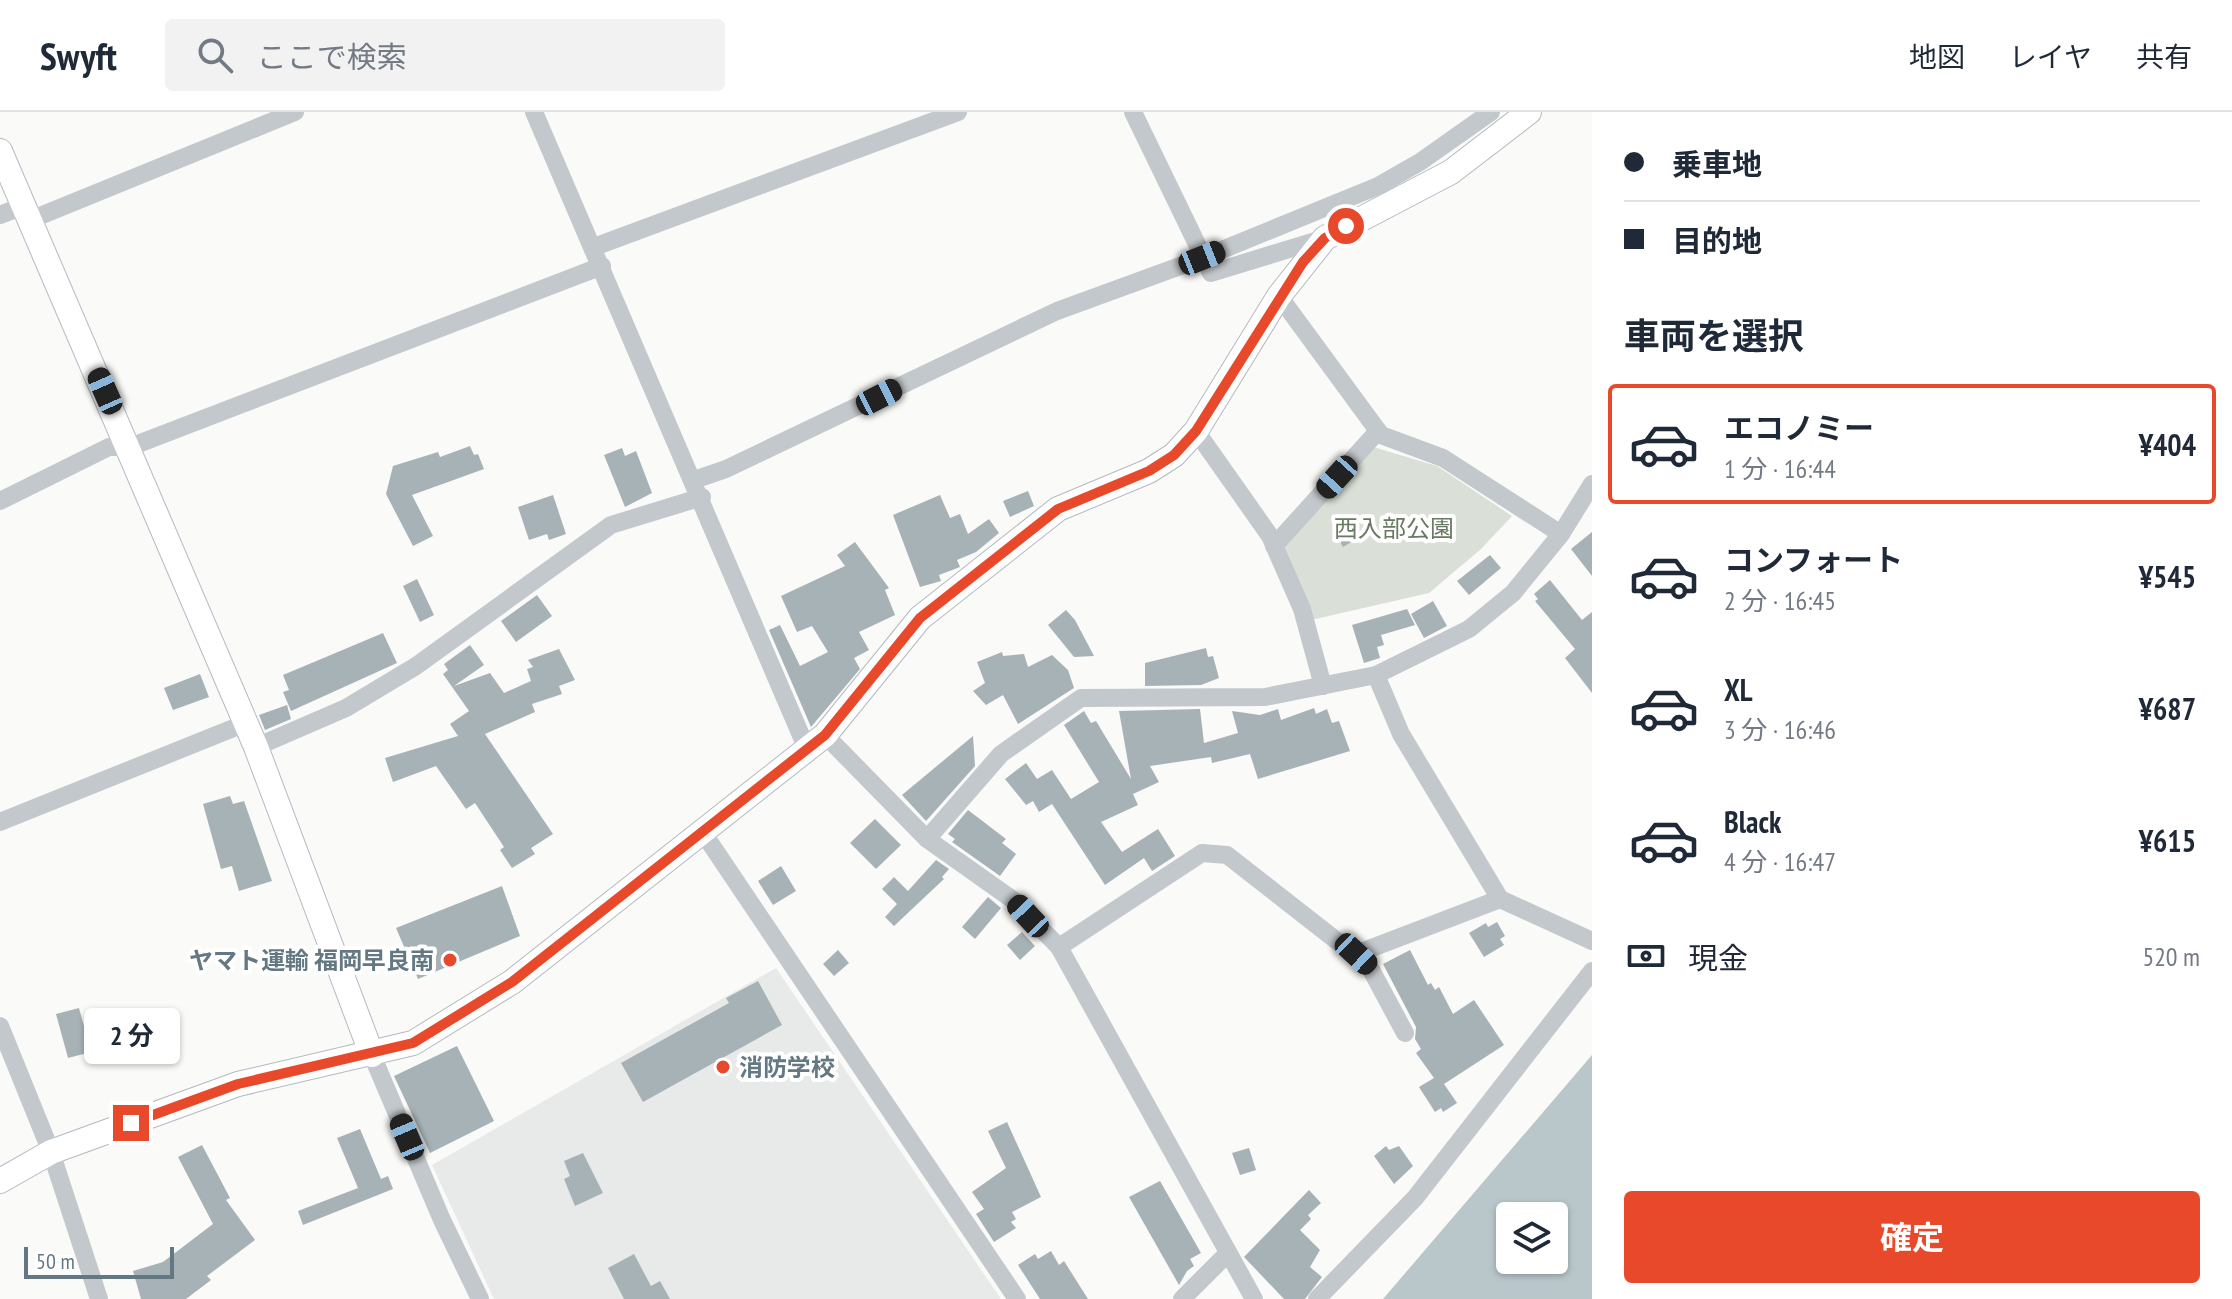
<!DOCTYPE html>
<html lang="ja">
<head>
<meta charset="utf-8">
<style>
  body { margin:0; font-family:"PT Sans Narrow","Noto Sans JP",sans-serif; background:#f2f2f3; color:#1f2937; height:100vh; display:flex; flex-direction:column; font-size:30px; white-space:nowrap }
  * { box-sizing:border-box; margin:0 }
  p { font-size:26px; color:#747a83 }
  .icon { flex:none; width:44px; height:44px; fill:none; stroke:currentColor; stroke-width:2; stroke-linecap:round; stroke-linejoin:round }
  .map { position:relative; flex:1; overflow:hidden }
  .panel { display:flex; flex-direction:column; background:#fff; width:640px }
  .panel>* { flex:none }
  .hud { display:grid; align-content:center; height:176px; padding:0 32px; background:#fff }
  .tools { position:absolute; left:1496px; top:1090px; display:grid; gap:16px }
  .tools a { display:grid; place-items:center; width:72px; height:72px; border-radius:8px; background:#fff; box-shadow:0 2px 6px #0004; font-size:40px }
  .scale { position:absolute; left:24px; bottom:20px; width:150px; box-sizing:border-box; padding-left:8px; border:4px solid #647883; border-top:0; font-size:22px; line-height:28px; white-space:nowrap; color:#647883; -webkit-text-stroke:6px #fff; paint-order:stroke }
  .end { position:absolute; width:36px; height:36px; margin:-18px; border:10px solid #e7492a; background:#fff; box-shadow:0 0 0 4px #fff }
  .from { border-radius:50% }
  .bubble { position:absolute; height:56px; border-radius:8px; background:#fff; box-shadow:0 2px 6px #0004; font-size:26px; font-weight:700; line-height:56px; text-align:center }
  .car { position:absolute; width:24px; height:48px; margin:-24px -12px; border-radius:10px; box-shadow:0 0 6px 2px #0007; background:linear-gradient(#222 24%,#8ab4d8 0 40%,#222 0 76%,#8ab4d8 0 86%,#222 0) }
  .hud b { display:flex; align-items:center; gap:28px; height:76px; font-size:30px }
  .hud b+b { border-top:2px solid #e0e1e3 }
  .hud i { width:20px; height:20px; background:#1f2937 }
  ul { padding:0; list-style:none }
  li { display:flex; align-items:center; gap:24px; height:120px; margin:0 16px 12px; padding:0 16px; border:4px solid transparent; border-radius:8px }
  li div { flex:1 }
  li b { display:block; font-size:30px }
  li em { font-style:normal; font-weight:700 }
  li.selected { border-color:#e7492a }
  li>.icon { width:72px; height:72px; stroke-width:1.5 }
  h2 { padding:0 32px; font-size:36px; line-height:96px }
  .pay { display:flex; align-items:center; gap:20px; height:88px; padding:0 32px; font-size:30px }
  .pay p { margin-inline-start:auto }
  .action { display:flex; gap:16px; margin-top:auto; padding:16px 32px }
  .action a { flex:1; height:92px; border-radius:8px; background:#e7492a; color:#fff; font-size:32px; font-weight:700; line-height:92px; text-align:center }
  header { display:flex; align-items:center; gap:48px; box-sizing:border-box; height:112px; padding:0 40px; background:#fff; border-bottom:2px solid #e0e1e3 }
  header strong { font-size:38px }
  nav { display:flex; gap:44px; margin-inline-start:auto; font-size:28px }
  .search { width:560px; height:72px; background:#f2f2f3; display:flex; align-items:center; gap:20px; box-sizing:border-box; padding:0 28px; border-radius:8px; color:#747a83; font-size:30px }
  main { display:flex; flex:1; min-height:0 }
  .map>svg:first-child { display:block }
</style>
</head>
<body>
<header>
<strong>Swyft</strong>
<div class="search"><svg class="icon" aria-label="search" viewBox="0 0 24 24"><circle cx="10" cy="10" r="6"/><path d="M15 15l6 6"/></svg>ここで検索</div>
<nav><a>地図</a><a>レイヤ</a><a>共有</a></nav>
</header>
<main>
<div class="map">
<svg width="1592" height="1187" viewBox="0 0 1592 1187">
  <rect width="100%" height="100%" fill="#fafaf8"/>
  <!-- built -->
  <polygon fill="#e8eae9" points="776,856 1001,1187 494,1187 432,1053"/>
  <!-- green -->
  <polygon fill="#dadfd7" points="1370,334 1437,354 1512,404 1481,437 1429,481 1311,508 1284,436"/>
  <!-- water -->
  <path fill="#b9c7ca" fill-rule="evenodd" d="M1592 943V1187H1383ZM1510 1104H1554V1148H1510Z"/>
  <!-- building -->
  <g fill="#a7b2b7">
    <polygon points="470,334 474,343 478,342 484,357 412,383 433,424 413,434 386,382 393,354 438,340 440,345"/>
    <polygon points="622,336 625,344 636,339 652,381 625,395 604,343"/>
    <polygon points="1028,379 1034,394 1010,405 1003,389"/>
    <polygon points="553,383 566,422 549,428 547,422 529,428 518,395"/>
    <polygon points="940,383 950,406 960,402 968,422 989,407 999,421 976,440 957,448 960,455 939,463 941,469 920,475 893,403"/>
    <polygon points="1346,410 1356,427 1343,435 1333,417"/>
    <polygon points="1592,420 1592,464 1571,437"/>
    <polygon points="855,430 889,476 885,478 895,503 859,520 869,538 854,546 860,557 811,615 769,518 780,513 800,554 828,540 812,514 797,520 781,484 845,454 837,443"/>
    <polygon points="1490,443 1501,456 1469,483 1457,469"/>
    <polygon points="417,467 434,503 420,510 403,474"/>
    <polygon points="1550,468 1582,508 1592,500 1592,581 1565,546 1575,537 1535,489 1538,487 1534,482"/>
    <polygon points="537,483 552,504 516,530 501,509"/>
    <polygon points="1433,489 1447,514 1424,526 1411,502"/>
    <polygon points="1407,497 1415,513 1381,523 1384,533 1377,535 1380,546 1364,551 1352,513"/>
    <polygon points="1066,498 1075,508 1094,544 1074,545 1048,513"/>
    <polygon points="383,521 397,551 291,599 283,580 289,578 283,563"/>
    <polygon points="470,533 484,553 454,574 490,561 504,581 531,569 527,557 533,555 528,548 559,537 575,568 559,574 562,582 532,592 535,600 485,622 553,722 531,736 535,742 512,756 500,738 504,735 475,691 466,697 436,654 393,670 385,646 458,624 450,612 469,599 443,562 448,558 444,552"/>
    <polygon points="1206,536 1208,545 1213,544 1219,566 1201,573 1145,574 1145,551"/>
    <polygon points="1002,540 1003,544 1024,542 1028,555 1052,543 1068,558 1074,576 1018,612 1003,583 986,593 973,579 985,571 977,550"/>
    <polygon points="200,562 209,585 173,598 164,576"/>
    <polygon points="287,593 291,607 265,618 259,603"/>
    <polygon points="1314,596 1316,602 1327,597 1332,611 1339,609 1350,639 1258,667 1250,642 1212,651 1211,645 1150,654 1159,670 1133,682 1138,693 1101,710 1122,740 1158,717 1175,744 1152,759 1144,746 1105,773 1052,692 1039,700 1033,689 1026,693 1005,667 1026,651 1037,667 1052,658 1071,687 1099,670 1064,613 1084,599 1091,611 1096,609 1131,667 1119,599 1200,597 1204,631 1238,621 1232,599 1260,603 1278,597 1281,608"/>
    <polygon points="973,624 975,654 926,709 902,683"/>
    <polygon points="230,684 233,692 244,689 272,769 239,779 232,754 221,757 203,692"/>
    <polygon points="968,698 1006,727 1002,731 1016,742 1000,764 952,730 955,727 948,722"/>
    <polygon points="875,707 901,733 876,757 850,731"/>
    <polygon points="936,748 949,757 942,765 944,767 894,814 885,805 897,792 882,777 894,765 908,779"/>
    <polygon points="781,754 796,779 773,793 758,769"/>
    <polygon points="502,774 520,824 418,867 396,816"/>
    <polygon points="988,785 1001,796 975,827 962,815"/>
    <polygon points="1497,810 1505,824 1500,827 1504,833 1484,845 1469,821 1486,811 1488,815"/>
    <polygon points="1022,820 1035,834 1020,848 1007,833"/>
    <polygon points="838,838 849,851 834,864 823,852"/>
    <polygon points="1410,838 1428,873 1431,871 1435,878 1439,875 1453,902 1474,888 1504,933 1444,972 1457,991 1443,1000 1441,996 1435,1000 1419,975 1434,966 1416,941 1421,937 1415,927 1416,915 1383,852"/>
    <polygon points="758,869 782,913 643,990 621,951 729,891 726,886"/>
    <polygon points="79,896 91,940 68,946 56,902"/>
    <polygon points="457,934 494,1009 430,1041 394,964"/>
    <polygon points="1007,1010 1041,1085 1012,1100 1016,1107 1011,1110 1016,1116 994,1130 976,1102 984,1097 972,1080 1006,1056 988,1019"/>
    <polygon points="360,1017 381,1067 388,1064 393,1077 303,1113 298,1099 358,1076 337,1026"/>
    <polygon points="202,1033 230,1086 226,1088 255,1128 207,1164 211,1168 186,1187 141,1187 133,1159 163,1150 213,1112 178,1045"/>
    <polygon points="1386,1034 1389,1038 1399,1034 1413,1054 1394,1072 1374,1044"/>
    <polygon points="1249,1036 1256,1058 1240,1063 1232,1041"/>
    <polygon points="583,1041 603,1081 575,1094 564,1067 570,1064 564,1049"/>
    <polygon points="1160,1069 1201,1141 1190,1147 1194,1154 1187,1159 1179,1173 1129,1085"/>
    <polygon points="1309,1078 1321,1091 1308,1103 1311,1107 1300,1118 1320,1138 1310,1155 1322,1165 1305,1187 1284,1187 1244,1145"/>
    <polygon points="1051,1139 1059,1153 1064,1149 1088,1187 1040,1187 1018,1153 1035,1142 1038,1147"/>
    <polygon points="634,1142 651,1174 660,1169 670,1187 624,1187 608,1156"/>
  </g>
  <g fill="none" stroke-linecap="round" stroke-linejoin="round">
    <defs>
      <g id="secondary">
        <polyline points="0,39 256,635 372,943"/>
        <polyline points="0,1069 51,1040 238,972 413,931 512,870 825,623 920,506 1058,397 1149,359 1174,343 1196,319 1279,184 1325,126 1451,60 1529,0"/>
      </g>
    </defs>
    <!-- secondary casing -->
    <use href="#secondary" stroke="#b3babf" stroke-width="26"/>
    <!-- street -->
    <g stroke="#c3c8cc" stroke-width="18">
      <polyline points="534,0 806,635"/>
      <polyline points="1133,0 1211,161 1325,126"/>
      <polyline points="0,103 23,94"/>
      <polyline points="30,108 295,0"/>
      <polyline points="594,135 958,0"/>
      <polyline points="1279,184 1381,323 1443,346 1561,422"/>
      <polyline points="1196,319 1270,424 1302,497 1323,574"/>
      <polyline points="694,368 726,357 1057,199 1202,146 1378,74 1420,50 1491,0"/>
      <polyline points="0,389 109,335 130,335 602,154"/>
      <polyline points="1274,434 1378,319"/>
      <polyline points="1376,563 1401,622 1500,787 1592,829"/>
      <polyline points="825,623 927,727 1013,788 1059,835 1254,1187"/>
      <polyline points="256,635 346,596 416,554 611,413 702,385"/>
      <polyline points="0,710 246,611"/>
      <polyline points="702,719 1017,1187"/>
      <polyline points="927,727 1001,642 1081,586 1265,585 1376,563 1469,517 1513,481 1561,422 1592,372"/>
      <polyline points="1059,835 1202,741 1227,743 1369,854 1405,921"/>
      <polyline points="1356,842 1500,787"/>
      <polyline points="0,914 51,1040 99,1187"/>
      <polyline points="372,943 442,1108 480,1187"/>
      <polyline points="1182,1187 1228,1141"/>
      <polyline points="1317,1187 1415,1086 1592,859"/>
    </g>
    <!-- secondary -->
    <use href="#secondary" stroke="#fff" stroke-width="24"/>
  </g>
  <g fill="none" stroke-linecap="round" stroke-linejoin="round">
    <!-- route -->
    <polyline stroke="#e7492a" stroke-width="10" points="131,1011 238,972 413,931 512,870 825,623 920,506 1058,397 1149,359 1174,343 1196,319 1303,150 1325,126 1346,114"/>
  </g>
  <!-- markers -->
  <g fill="#e7492a" stroke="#fff" stroke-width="3">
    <circle cx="450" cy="848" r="8"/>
    <circle cx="723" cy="955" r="8"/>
  </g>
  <g text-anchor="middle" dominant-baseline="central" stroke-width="8" stroke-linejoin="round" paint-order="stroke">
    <!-- park labels -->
    <g font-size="24" fill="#697a63" stroke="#fff">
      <text x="1394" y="416">西入部公園</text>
    </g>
    <!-- poi labels -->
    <g font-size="24" font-weight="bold" fill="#647883" stroke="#fff" text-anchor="end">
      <text x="434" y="848">ヤマト運輸 福岡早良南</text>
      <text x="739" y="955" text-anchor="start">消防学校</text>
    </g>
  </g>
</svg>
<div class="tools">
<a><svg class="icon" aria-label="layers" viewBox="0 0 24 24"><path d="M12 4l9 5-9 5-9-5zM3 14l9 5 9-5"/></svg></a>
</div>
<div class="scale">50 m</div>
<i class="end from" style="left:1346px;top:114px"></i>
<i class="end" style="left:131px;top:1011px"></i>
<div class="bubble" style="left:84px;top:896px;width:96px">2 分</div>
<i class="car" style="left:1202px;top:146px;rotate:68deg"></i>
<i class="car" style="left:105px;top:279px;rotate:336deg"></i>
<i class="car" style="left:879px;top:285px;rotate:63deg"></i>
<i class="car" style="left:1337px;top:365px;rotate:222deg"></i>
<i class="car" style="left:1028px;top:804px;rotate:317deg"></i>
<i class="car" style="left:1356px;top:842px;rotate:133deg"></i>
<i class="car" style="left:407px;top:1025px;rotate:337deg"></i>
</div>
<section class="panel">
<div class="hud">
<b><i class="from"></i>乗車地</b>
<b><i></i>目的地</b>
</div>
<h2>車両を選択</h2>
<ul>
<li class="selected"><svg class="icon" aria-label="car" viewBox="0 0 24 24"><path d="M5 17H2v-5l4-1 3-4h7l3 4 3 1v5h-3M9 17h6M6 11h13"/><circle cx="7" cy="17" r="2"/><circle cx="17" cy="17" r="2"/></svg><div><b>エコノミー</b><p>1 分 · 16:44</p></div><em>¥404</em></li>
<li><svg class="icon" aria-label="car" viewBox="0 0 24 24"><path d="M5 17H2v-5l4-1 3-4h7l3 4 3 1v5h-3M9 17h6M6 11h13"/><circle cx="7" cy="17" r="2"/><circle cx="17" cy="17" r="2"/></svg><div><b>コンフォート</b><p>2 分 · 16:45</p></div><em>¥545</em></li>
<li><svg class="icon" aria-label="car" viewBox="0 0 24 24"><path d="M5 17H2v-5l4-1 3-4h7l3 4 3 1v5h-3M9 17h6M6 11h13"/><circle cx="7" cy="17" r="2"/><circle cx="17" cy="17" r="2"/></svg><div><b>XL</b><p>3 分 · 16:46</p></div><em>¥687</em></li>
<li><svg class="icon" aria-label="car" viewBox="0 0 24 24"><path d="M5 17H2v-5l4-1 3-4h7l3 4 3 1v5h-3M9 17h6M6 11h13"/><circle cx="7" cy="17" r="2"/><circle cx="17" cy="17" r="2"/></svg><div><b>Black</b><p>4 分 · 16:47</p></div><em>¥615</em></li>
</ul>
<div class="pay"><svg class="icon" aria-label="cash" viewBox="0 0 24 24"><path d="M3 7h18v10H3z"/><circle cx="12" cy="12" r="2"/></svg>現金<p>520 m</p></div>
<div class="action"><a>確定</a></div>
</section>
</main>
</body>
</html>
